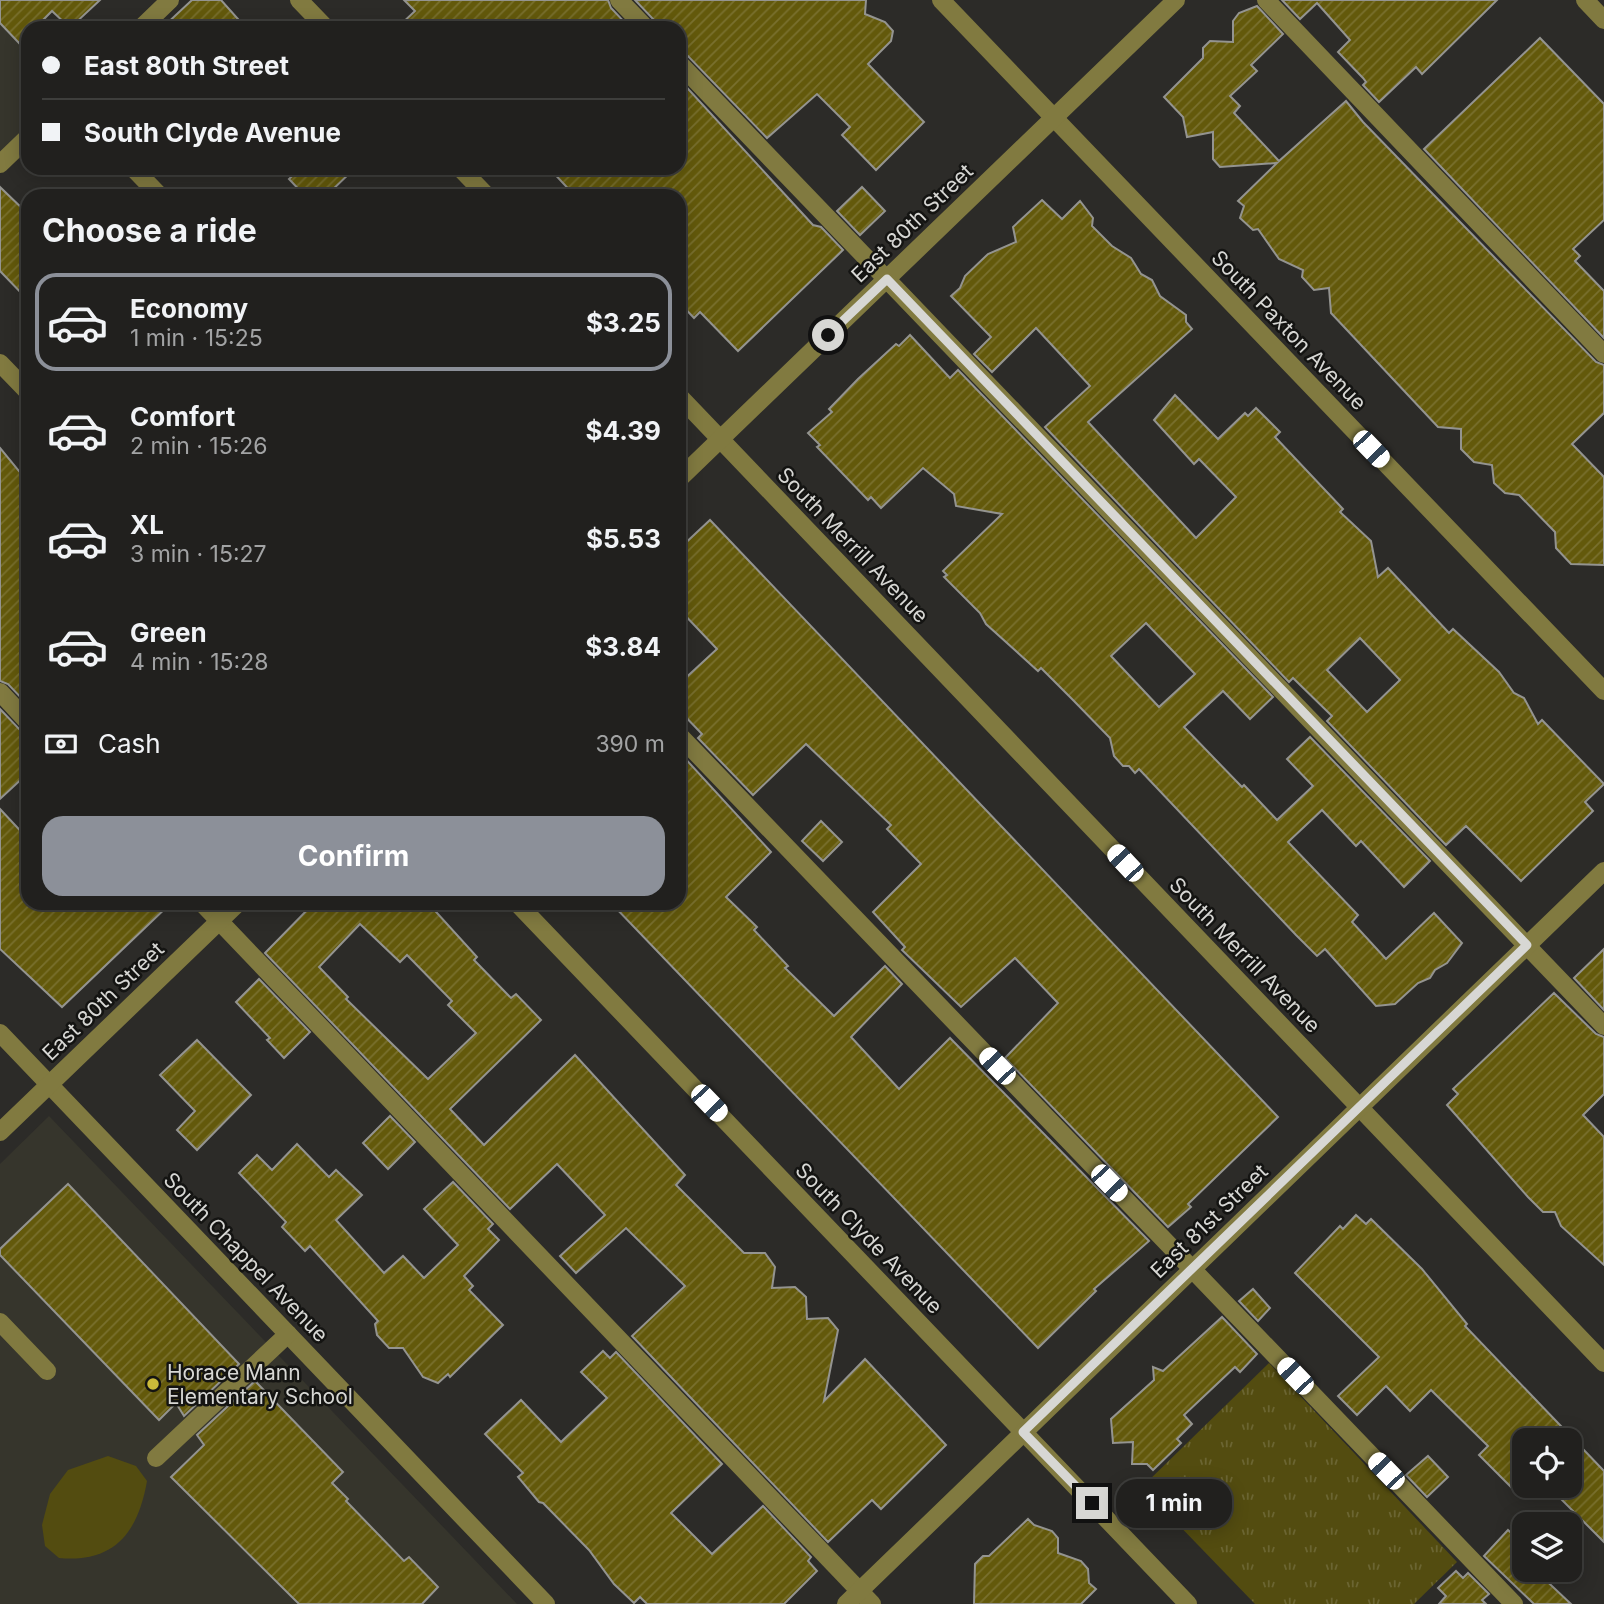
<!DOCTYPE html>
<html lang="en">
<head>
<meta charset="utf-8">
<style>
  body { margin:0; font-family:Inter,sans-serif; background:#2d2d2b; color:#f1f3f6; height:100vh; display:flex; flex-direction:column; font-size:26px; white-space:nowrap }
  * { box-sizing:border-box; margin:0 }
  p { font-size:23px; color:#a2a3a4 }
  .icon { flex:none; width:38px; height:38px; fill:none; stroke:currentColor; stroke-width:2; stroke-linecap:round; stroke-linejoin:round }
  .map { position:relative; flex:1; overflow:hidden }
  .sheet { position:absolute; left:21px; top:189px; width:665px; height:721px; display:flex; flex-direction:column; background:#21201e; border-radius:21px; box-shadow:0 4px 18px #0003,0 0 0 2px #3e3e3c }
  .sheet>* { flex:none }
  .banner { position:absolute; left:21px; top:21px; width:665px; height:154px; border-radius:21px; box-shadow:0 4px 18px #0003,0 0 0 2px #3e3e3c; display:grid; align-content:center; height:154px; padding:0 21px; background:#21201e }
  .tools { position:absolute; left:1512px; top:1428px; display:grid; gap:14px }
  .tools a { display:grid; place-items:center; width:70px; height:70px; border-radius:14px; background:#21201e; box-shadow:0 4px 18px #0003,0 0 0 2px #3e3e3c; font-size:35px }
  .end { position:absolute; width:32px; height:32px; margin:-16px; border:9px solid #d7d7d4; background:#111; box-shadow:0 0 0 4px #111 }
  .from { border-radius:50% }
  .bubble { position:absolute; height:49px; border-radius:21px; background:#21201e; box-shadow:0 4px 18px #0003,0 0 0 2px #3e3e3c; font-size:23px; font-weight:700; line-height:49px; text-align:center }
  .car { position:absolute; width:21px; height:42px; margin:-21px -10px; border-radius:9px; box-shadow:0 0 5px 2px #0007; background:linear-gradient(#fff 24%,#345 0 40%,#fff 0 76%,#345 0 86%,#fff 0) }
  .banner b { display:flex; align-items:center; gap:24px; height:66px; font-size:26px }
  .banner b+b { border-top:2px solid #3e3e3c }
  .banner i { width:18px; height:18px; background:#f1f3f6 }
  ul { padding:0; list-style:none }
  li { display:flex; align-items:center; gap:21px; height:98px; margin:0 14px 10px; padding:0 7px; border:4px solid transparent; border-radius:21px }
  li div { flex:1 }
  li b { display:block; font-size:26px }
  li em { font-style:normal; font-weight:700 }
  li.active { border-color:#8c9099 }
  li>.icon { width:63px; height:63px; stroke-width:1.5 }
  h2 { padding:0 21px; font-size:32px; line-height:84px }
  .pay { display:flex; align-items:center; gap:18px; height:77px; padding:0 21px; font-size:26px }
  .pay p { margin-inline-start:auto }
  .cta { display:flex; gap:14px; margin-top:auto; padding:14px 21px }
  .cta a { flex:1; height:80px; border-radius:21px; background:#8c9099; color:#fff; font-size:28px; font-weight:700; line-height:80px; text-align:center }
  .map>svg:first-child { display:block }
</style>
</head>
<body>
<div class="map">
<svg width="1604" height="1604" viewBox="0 0 1604 1604">
  <defs>
    <pattern id="grass-tufts" width="24" height="20" patternUnits="userSpaceOnUse" patternTransform="scale(1.75)"><rect width="24" height="20" fill="#534c10"/><path d="M3 7l-1-3M5 7V3M7 7l1-3M15 17l-1-3M17 17v-4M19 17l1-3" fill="none" stroke="#6b6532"/></pattern>
    <pattern id="building-hatch" width="6" height="6" patternUnits="userSpaceOnUse" patternTransform="scale(1.75)"><rect width="6" height="6" fill="#63590b"/><path d="M-1 1l2-2M0 6l6-6M5 7l2-2" fill="none" stroke="#79702e"/></pattern>
  </defs>
  <rect width="100%" height="100%" fill="#2c2b28"/>
  <!-- built -->
  <g fill="#36352c">
    <polygon points="0,0 30,0 56,28 28,28 28,137 0,164"/>
    <polygon points="49,1116 517,1604 0,1604 0,1164"/>
  </g>
  <!-- grass -->
  <polygon fill="url(#grass-tufts)" points="1269,1363 1457,1562 1414,1604 1255,1604 1142,1487"/>
  <!-- green -->
  <path fill="#534c10" d="M108 1456 136 1466 147 1481C138 1533 114 1563 59 1558L45 1546 42 1525 50 1494 68 1470Z"/>
  <!-- building -->
  <g fill="url(#building-hatch)" stroke="#949490" stroke-width="2" fill-rule="evenodd">
    <polygon points="0,0 100,0 70,28 52,11 35,28 28,28 28,34 19,43 0,23"/>
    <polygon points="192,0 221,0 246,28 162,28"/>
    <polygon points="404,0 608,0 611,8 630,28 397,28 415,11"/>
    <polygon points="635,0 866,0 865,14 885,22 893,31 891,41 868,64 924,122 876,170 842,135 850,127 817,94 767,138 687,55 679,52 679,28 657,28 654,20"/>
    <polygon points="1282,0 1497,0 1422,74 1416,67 1379,102 1363,85 1366,82 1363,78 1338,52 1350,40 1317,3 1300,19"/>
    <polygon points="1257,6 1283,34 1251,65 1257,71 1230,96 1240,106 1234,113 1279,161 1346,101 1363,122 1596,362 1604,365 1604,413 1572,444 1604,477 1604,565 1571,564 1556,548 1555,532 1519,495 1505,493 1494,483 1492,465 1474,462 1461,449 1461,429 1438,427 1331,313 1329,288 1314,290 1302,277 1303,270 1279,259 1258,229 1253,230 1240,218 1244,206 1238,201 1277,163 1220,167 1213,159 1213,132 1187,137 1183,117 1164,97 1203,58 1203,48 1210,41 1233,42 1233,21 1239,13"/>
    <polygon points="1540,38 1604,104 1604,220 1573,249 1580,256 1575,261 1604,291 1604,338 1424,149"/>
    <polygon points="679,79 813,225 821,227 843,250 738,351 700,312 694,318 679,302 679,196 575,196 549,168 679,168"/>
    <polygon points="301,168 355,168 326,196 305,196 289,179"/>
    <polygon points="0,187 28,214 28,300 0,271"/>
    <polygon points="862,187 885,211 860,235 837,211"/>
    <path d="M1042 200 1062 219 1080 201 1093 218 1092 226 1112 246 1131 258 1141 274 1152 280 1160 296 1186 315V322L1192 329 1088 422 1196 538 1236 497 1199 459 1194 464 1154 420 1175 395 1218 439 1245 413 1248 416 1256 408 1280 432 1275 437 1343 509 1340 512 1371 541 1378 577 1388 568 1449 633 1453 629 1499 672 1514 693 1524 698 1538 724 1542 720 1604 784 1585 802 1593 811 1521 881 1466 826 1446 845 1327 721 1332 716 1293 678 1289 682 1045 427 1090 386 1036 328 992 372 974 354 991 337 951 296 960 288 965 276 988 254 1016 242 1013 227ZM1360 638 1400 680 1367 712 1327 670Z"/>
    <path d="M910 335 950 378 958 370 1273 697 1250 719 1223 691 1184 727 1242 787 1244 785 1277 820 1313 786 1287 759 1310 737 1430 861 1404 887 1361 841 1356 846 1322 810 1288 842 1358 915 1352 922 1386 959 1434 913 1462 943 1447 963 1435 970 1430 978 1418 983 1395 1004 1376 1006 1325 949 1317 956 1296 935 1139 769 1135 773 1129 766H1123L1114 756 1110 738 1072 699 1041 668 1038 671 986 624 980 613 944 577 947 575 943 571 1002 514 956 506 954 494 923 468 881 508 871 497 868 500 817 447 820 445 808 433 832 412 829 409 858 379 896 344 899 346ZM1146 623 1195 674 1159 707 1111 656Z"/>
    <polygon points="0,448 28,482 28,705 8,684 0,681"/>
    <polygon points="710,520 1278,1117 1188,1204 1191,1207 1168,1227 1005,1058 1058,1003 1015,958 961,1007 902,950 905,947 873,912 921,864 887,829 891,825 806,744 753,795 698,738 702,734 679,710 679,684 717,649 679,609 679,549"/>
    <polygon points="0,709 20,730 28,733 28,773 0,799"/>
    <polygon points="681,754 771,852 726,897 757,927 754,930 788,966 785,968 834,1016 885,966 902,984 851,1037 899,1089 950,1038 1149,1241 1094,1289 1096,1291 1038,1348 611,903 679,903"/>
    <polygon points="0,809 28,839 28,903 171,903 62,1007 0,949"/>
    <polygon points="821,821 842,842 823,861 802,841"/>
    <path d="M314 903H428L477 957 474 960 511 998 516 994 541 1020 450 1109 484 1145 575 1055 685 1175 676 1185 744 1253H765L775 1267 772 1288 795 1287 806 1297 807 1319 828 1318 838 1330 824 1401 865 1359 946 1445 881 1509 872 1500 828 1542 632 1336 685 1286 626 1228 576 1273 560 1256 605 1215 557 1164 510 1209 265 953ZM360 924 400 962 407 955 452 1001 448 1005 476 1033 428 1079 346 999 348 997 319 967Z"/>
    <polygon points="1604,949 1604,1010 1574,978"/>
    <polygon points="259,979 310,1032 284,1058 267,1040 270,1038 236,1002"/>
    <polygon points="1554,993 1596,1034 1604,1037 1604,1094 1583,1115 1604,1137 1604,1265 1561,1226 1555,1212 1543,1212 1528,1197 1447,1105 1458,1094 1453,1089"/>
    <polygon points="197,1040 251,1095 197,1150 177,1130 195,1111 160,1075"/>
    <polygon points="390,1116 415,1142 388,1169 363,1143"/>
    <polygon points="297,1144 329,1177 336,1170 362,1195 336,1220 384,1273 403,1256 424,1278 458,1245 424,1209 453,1182 493,1224 488,1229 499,1240 464,1276 473,1286 469,1290 503,1325 450,1377 448,1374 438,1383 423,1377 403,1348 389,1348 377,1335 375,1324 378,1321 310,1246 305,1251 282,1227 286,1222 239,1173 257,1155 272,1170"/>
    <polygon points="68,1184 239,1364 184,1416 176,1403 159,1420 0,1255 0,1249"/>
    <polygon points="1356,1215 1366,1224 1371,1219 1422,1269 1467,1324 1465,1326 1604,1471 1604,1542 1548,1486 1570,1486 1570,1440 1524,1440 1524,1482 1515,1491 1479,1455 1488,1446 1431,1390 1410,1411 1386,1386 1357,1415 1338,1396 1379,1357 1295,1273 1340,1226 1343,1229"/>
    <polygon points="1253,1289 1270,1308 1258,1321 1239,1301"/>
    <polygon points="1222,1317 1257,1354 1240,1372 1235,1367 1184,1415 1192,1424 1177,1439 1181,1443 1153,1470 1147,1464 1132,1464 1133,1442 1113,1443 1111,1419 1154,1380 1153,1367 1163,1371"/>
    <polygon points="603,1351 610,1358 616,1352 722,1464 671,1513 712,1554 763,1506 811,1557 808,1561 817,1571 784,1604 647,1604 640,1597 634,1603 614,1584 589,1550 543,1503 539,1502 518,1477 523,1473 485,1434 521,1400 561,1442 607,1398 581,1372"/>
    <polygon points="255,1381 343,1472 332,1483 348,1499 346,1501 404,1561 409,1557 438,1587 422,1604 299,1604 171,1477 204,1445 197,1435"/>
    <polygon points="1428,1456 1448,1477 1427,1497 1406,1475"/>
    <polygon points="1028,1519 1034,1525 1052,1531 1058,1538 1058,1553 1081,1561 1088,1569 1089,1583 1096,1589 1081,1604 974,1604 975,1564 983,1556 989,1556"/>
    <polygon points="1508,1530 1524,1545 1524,1570 1535,1570 1571,1604 1534,1604 1484,1556"/>
    <polygon points="1456,1571 1463,1578 1468,1573 1489,1594 1482,1600 1486,1604 1439,1604 1446,1596 1438,1588"/>
  </g>
  <g fill="none" stroke-linecap="round" stroke-linejoin="round">
    <!-- minor -->
    <g stroke="#817a40" stroke-width="18">
      <polyline points="299,0 326,28"/>
      <polyline points="619,0 646,28"/>
      <polyline points="941,0 1604,691"/>
      <polyline points="1266,0 1604,354"/>
      <polyline points="1585,0 1604,20"/>
      <polyline points="141,28 170,0"/>
      <polyline points="679,63 1604,1026"/>
      <polyline points="0,164 28,137"/>
      <polyline points="133,168 160,196"/>
      <polyline points="460,168 487,196"/>
      <polyline points="0,363 28,392"/>
      <polyline points="679,396 1604,1363"/>
      <polyline points="679,479 1176,0"/>
      <polyline points="0,692 28,722"/>
      <polyline points="679,735 1514,1604"/>
      <polyline points="202,903 872,1604"/>
      <polyline points="517,903 1188,1604"/>
      <polyline points="0,1033 546,1604"/>
      <polyline points="0,1132 238,903"/>
      <polyline points="0,1322 47,1371"/>
      <polyline points="156,1458 288,1334"/>
      <polyline points="846,1604 1604,871"/>
    </g>
  </g>
  <g fill="none" stroke-linecap="round" stroke-linejoin="round">
    <!-- route -->
    <polyline stroke="#d7d7d4" stroke-width="9" points="828,335 887,279 1527,945 1023,1432 1092,1503"/>
  </g>
  <!-- markers -->
  <circle fill="#caba3a" stroke="#141412" stroke-width="2.5" cx="153" cy="1384" r="7"/>
  <g text-anchor="middle" dominant-baseline="central" stroke-width="5" stroke-linejoin="round" paint-order="stroke">
    <!-- street labels -->
    <g font-size="21" fill="#d7d7d4" stroke="#141412">
      <text transform="translate(912 223) rotate(-44)">East 80th Street</text>
      <text transform="translate(1289 330) rotate(46)">South Paxton Avenue</text>
      <text transform="translate(853 545) rotate(46)">South Merrill Avenue</text>
      <text transform="translate(1245 955) rotate(46)">South Merrill Avenue</text>
      <text transform="translate(103 1001) rotate(-44)">East 80th Street</text>
      <text transform="translate(1209 1221) rotate(-44)">East 81st Street</text>
      <text transform="translate(869 1238) rotate(46)">South Clyde Avenue</text>
      <text transform="translate(246 1257) rotate(46)">South Chappel Avenue</text>
    </g>
    <!-- poi labels -->
    <g font-size="21" fill="#d7d7d4" stroke="#141412" text-anchor="start">
      <text x="167" y="1372">Horace Mann<tspan x="167" dy="24">Elementary School</tspan></text>
    </g>
  </g>
</svg>
<div class="tools">
<a><svg class="icon" aria-label="locate" viewBox="0 0 24 24"><circle cx="12" cy="12" r="6"/><path d="M12 2v4M12 18v4M2 12h4M18 12h4"/></svg></a>
<a><svg class="icon" aria-label="layers" viewBox="0 0 24 24"><path d="M12 4l9 5-9 5-9-5zM3 14l9 5 9-5"/></svg></a>
</div>
<i class="end from" style="left:828px;top:335px"></i>
<i class="end" style="left:1092px;top:1503px"></i>
<div class="bubble" style="left:1116px;top:1479px;width:116px">1 min</div>
<i class="car" style="left:1371px;top:449px;rotate:136deg"></i>
<i class="car" style="left:1125px;top:863px;rotate:317deg"></i>
<i class="car" style="left:997px;top:1066px;rotate:316deg"></i>
<i class="car" style="left:709px;top:1103px;rotate:136deg"></i>
<i class="car" style="left:1109px;top:1183px;rotate:136deg"></i>
<i class="car" style="left:1295px;top:1376px;rotate:316deg"></i>
<i class="car" style="left:1386px;top:1471px;rotate:316deg"></i>
<div class="banner">
<b><i class="from"></i>East 80th Street</b>
<b><i></i>South Clyde Avenue</b>
</div>
<section class="sheet">
<h2>Choose a ride</h2>
<ul>
<li class="active"><svg class="icon" aria-label="car" viewBox="0 0 24 24"><path d="M5 17H2v-5l4-1 3-4h7l3 4 3 1v5h-3M9 17h6M6 11h13"/><circle cx="7" cy="17" r="2"/><circle cx="17" cy="17" r="2"/></svg><div><b>Economy</b><p>1 min · 15:25</p></div><em>$3.25</em></li>
<li><svg class="icon" aria-label="car" viewBox="0 0 24 24"><path d="M5 17H2v-5l4-1 3-4h7l3 4 3 1v5h-3M9 17h6M6 11h13"/><circle cx="7" cy="17" r="2"/><circle cx="17" cy="17" r="2"/></svg><div><b>Comfort</b><p>2 min · 15:26</p></div><em>$4.39</em></li>
<li><svg class="icon" aria-label="car" viewBox="0 0 24 24"><path d="M5 17H2v-5l4-1 3-4h7l3 4 3 1v5h-3M9 17h6M6 11h13"/><circle cx="7" cy="17" r="2"/><circle cx="17" cy="17" r="2"/></svg><div><b>XL</b><p>3 min · 15:27</p></div><em>$5.53</em></li>
<li><svg class="icon" aria-label="car" viewBox="0 0 24 24"><path d="M5 17H2v-5l4-1 3-4h7l3 4 3 1v5h-3M9 17h6M6 11h13"/><circle cx="7" cy="17" r="2"/><circle cx="17" cy="17" r="2"/></svg><div><b>Green</b><p>4 min · 15:28</p></div><em>$3.84</em></li>
</ul>
<div class="pay"><svg class="icon" aria-label="cash" viewBox="0 0 24 24"><path d="M3 7h18v10H3z"/><circle cx="12" cy="12" r="2"/></svg>Cash<p>390 m</p></div>
<div class="cta"><a>Confirm</a></div>
</section>
</div>
</body>
</html>
